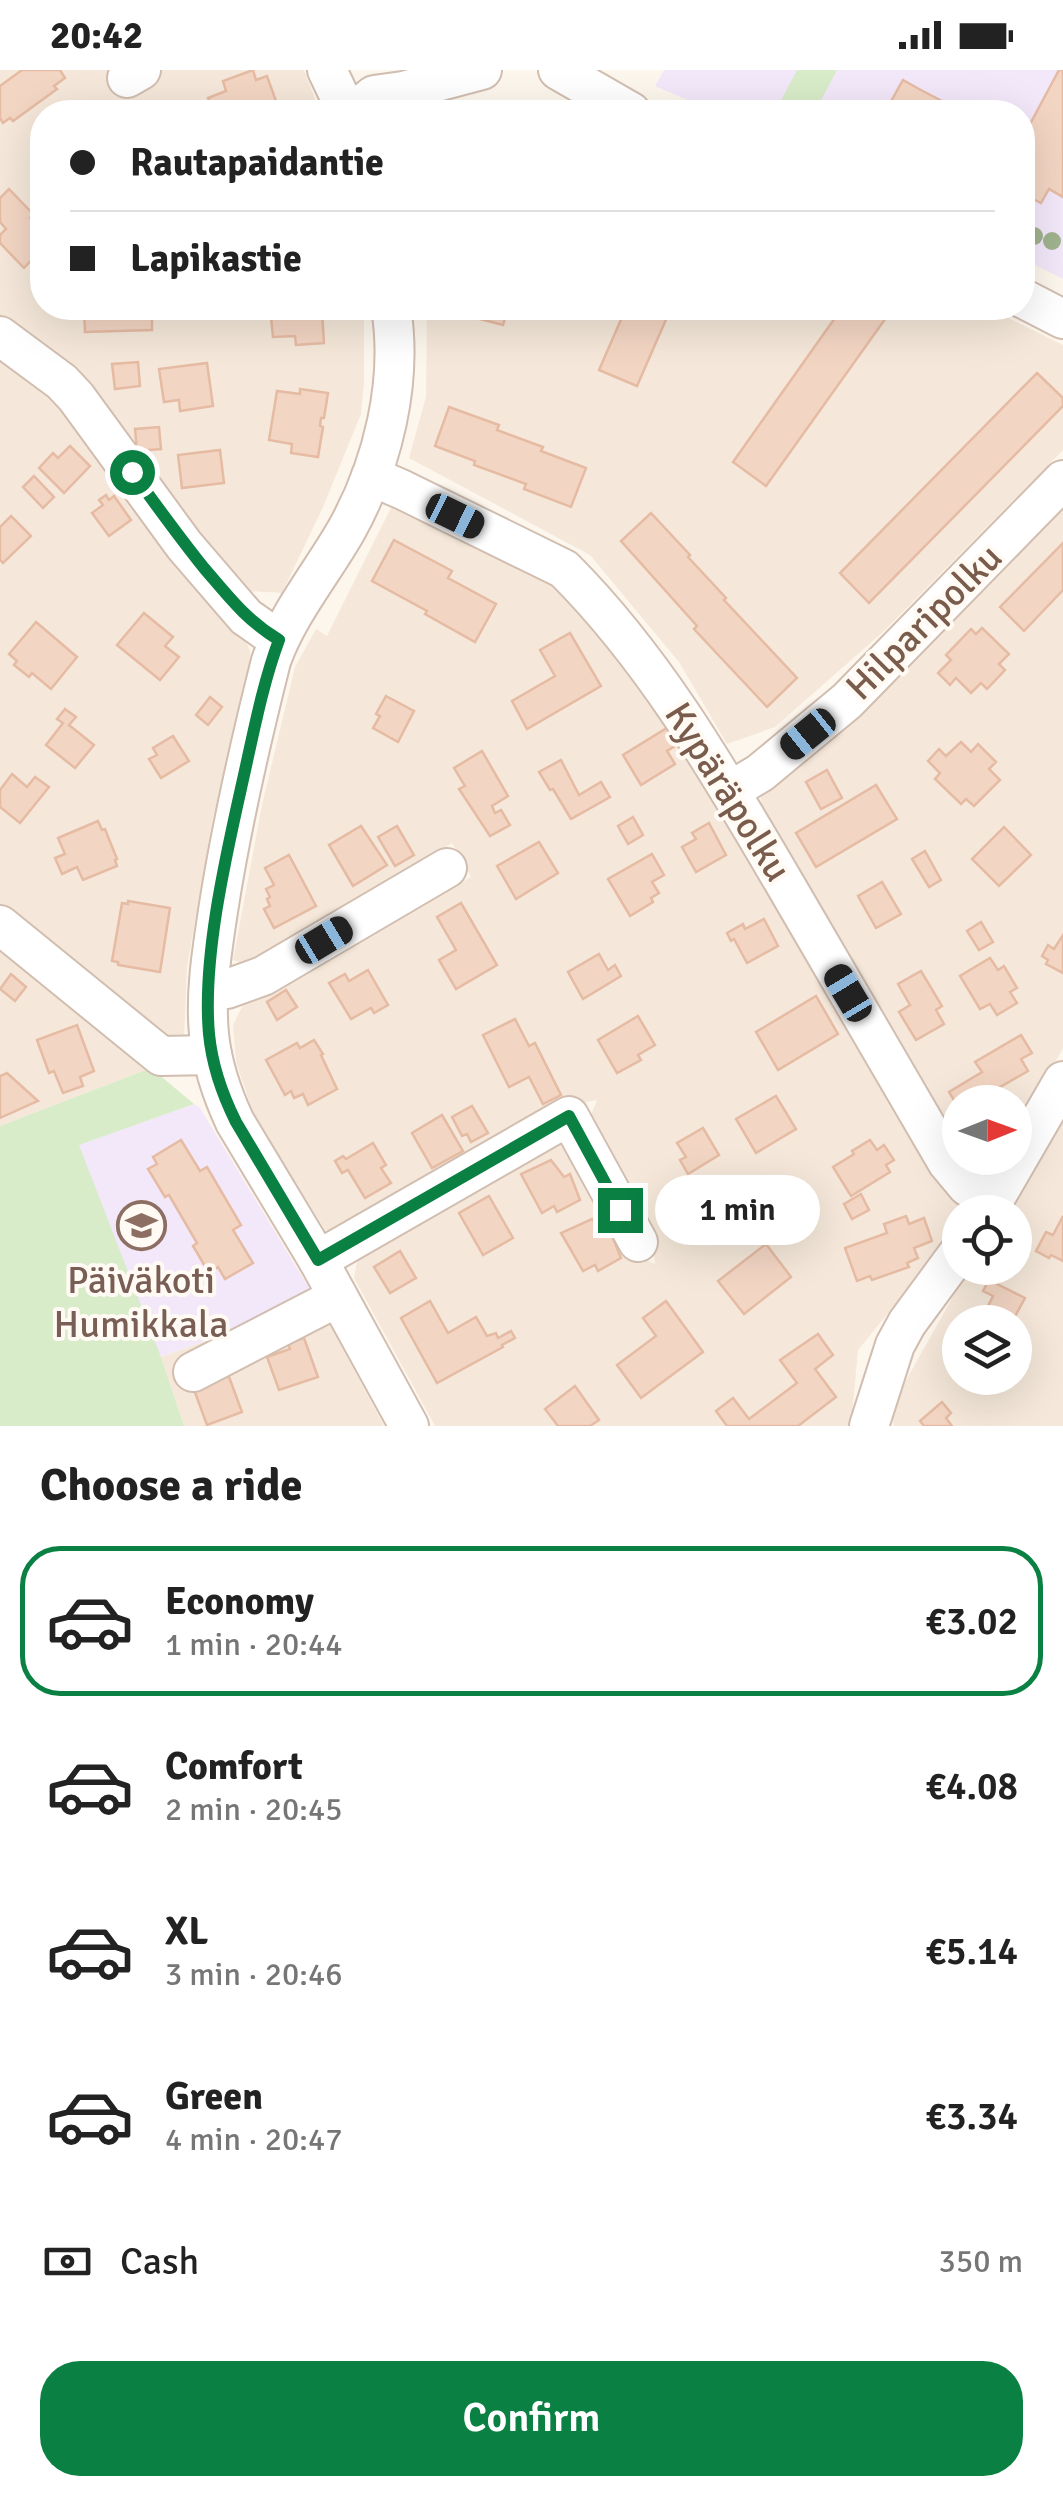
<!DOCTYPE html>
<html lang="en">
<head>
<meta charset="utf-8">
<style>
  body { margin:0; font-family:Signika,sans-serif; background:#f2f2f2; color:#222; height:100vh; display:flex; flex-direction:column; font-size:38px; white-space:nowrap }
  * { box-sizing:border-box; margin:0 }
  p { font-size:32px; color:#767676 }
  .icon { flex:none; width:55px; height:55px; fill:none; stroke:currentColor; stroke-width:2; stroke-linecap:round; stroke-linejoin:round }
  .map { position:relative; height:1356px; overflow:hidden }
  .side { display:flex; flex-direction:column; background:#fff; flex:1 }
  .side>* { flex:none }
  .banner { position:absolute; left:30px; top:30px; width:1005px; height:220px; border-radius:40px; box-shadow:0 10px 40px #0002; display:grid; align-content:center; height:220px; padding:0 40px; background:#fff }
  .needle { width:65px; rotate:89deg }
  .fabs { position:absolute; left:942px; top:1015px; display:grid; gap:20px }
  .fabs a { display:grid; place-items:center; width:90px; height:90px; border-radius:50%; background:#fff; box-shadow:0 10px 40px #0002; font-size:50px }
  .end { position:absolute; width:45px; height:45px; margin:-22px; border:12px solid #0b8043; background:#fff; box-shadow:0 0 0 5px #fff }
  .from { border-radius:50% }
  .bubble { position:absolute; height:70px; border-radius:35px; background:#fff; box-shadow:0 10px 40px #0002; font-size:32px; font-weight:600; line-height:70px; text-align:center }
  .car { position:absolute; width:30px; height:60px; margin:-30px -15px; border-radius:12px; box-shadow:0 0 8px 2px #0007; background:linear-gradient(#222 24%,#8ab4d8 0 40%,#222 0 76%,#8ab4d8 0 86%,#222 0) }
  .banner b { display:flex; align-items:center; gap:35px; height:95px; font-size:38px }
  .banner b+b { border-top:2px solid #e0e0e0 }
  .banner i { width:25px; height:25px; background:#222 }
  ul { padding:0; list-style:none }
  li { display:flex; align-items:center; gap:30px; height:150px; margin:0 20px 15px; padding:0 20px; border:5px solid transparent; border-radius:40px }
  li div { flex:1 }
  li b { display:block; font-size:38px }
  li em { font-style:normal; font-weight:600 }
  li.current { border-color:#0b8043 }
  li>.icon { width:90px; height:90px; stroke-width:1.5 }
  h2 { padding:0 40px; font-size:45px; line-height:120px }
  .pay { display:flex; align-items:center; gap:25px; height:110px; padding:0 40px; font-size:38px }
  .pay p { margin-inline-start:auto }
  .button { display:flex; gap:20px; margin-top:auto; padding:20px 40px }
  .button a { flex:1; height:115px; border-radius:40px; background:#0b8043; color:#fff; font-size:40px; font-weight:600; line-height:115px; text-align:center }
  .status { display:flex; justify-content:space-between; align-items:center; height:70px; padding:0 50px; background:#fff; direction:ltr }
  .status svg { height:28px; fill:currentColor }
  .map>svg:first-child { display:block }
</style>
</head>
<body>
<div class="status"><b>20:42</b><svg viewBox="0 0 49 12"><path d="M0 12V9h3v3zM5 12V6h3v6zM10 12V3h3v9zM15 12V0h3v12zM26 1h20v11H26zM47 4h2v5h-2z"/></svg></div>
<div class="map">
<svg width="1063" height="1356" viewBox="0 0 1063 1356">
  <rect width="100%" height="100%" fill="#fdf6ec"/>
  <!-- residential -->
  <g fill="#f5e8da" fill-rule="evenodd">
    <polygon points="0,0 123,0 108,12 134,14 162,0 304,0 320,42 42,42 42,238 364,238 364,312 361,344 323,437 282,523 234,520 0,250"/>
    <polygon points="427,238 988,238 1063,275 1063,380 884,561 775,657 727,674 679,592 590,485 409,388 426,327"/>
    <polygon points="0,281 66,330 245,569 250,581 250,597 213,747 187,897 184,968 158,974 0,842"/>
    <polygon points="1063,433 1063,978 1015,1064 1015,1032 960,1032 960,1087 760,741 761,727 767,712"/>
    <polygon points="393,434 555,511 647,611 971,1142 960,1142 960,1155 858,1280 851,1356 435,1356 354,1208 360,1176 555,1065 572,1071 640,1187 655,1194 653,1177 584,1062 597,1030 581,1033 349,1165 325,1160 253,1043 236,992 233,955 247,927 430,818 449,820 471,807 452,773 257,898 233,890 262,735 295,597 316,559 327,566"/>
    <polygon points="0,872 151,998 0,1056"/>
    <path d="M1063 1040V1356H894L890 1342 895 1330 969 1198H1015V1142H1001ZM960 1252H1015V1308H960Z"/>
    <polygon points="317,1231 384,1356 184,1356 161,1287"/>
  </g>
  <!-- education -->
  <g fill="#f3e8fa">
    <polygon points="664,0 1063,0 1063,209 1023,189 1022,42 715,42 655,16"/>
    <polygon points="194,1034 200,1038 317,1231 160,1287 0,1103"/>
  </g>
  <!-- green -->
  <g fill="#d8ecc9">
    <polygon points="797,0 837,0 815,42 775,42"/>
    <polygon points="151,998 194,1034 79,1075 161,1287 184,1356 0,1356 0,1056"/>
  </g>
  <!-- building -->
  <g fill="#f3d5c3" stroke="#e6bba3" stroke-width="2.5">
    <polygon points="22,0 60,0 65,8 54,16 57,19 13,51 10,48 3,53 0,48 0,16"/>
    <polygon points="253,0 256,10 267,6 280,42 213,42 208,28 226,21 223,11"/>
    <polygon points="1059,0 1063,0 1063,127 1049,119 1041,133 1022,123 1022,69"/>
    <polygon points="903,10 919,19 963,42 885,42"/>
    <polygon points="9,119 33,144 30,148 42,161 42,179 24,198 0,173 0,165 6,159 0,152 0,128"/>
    <polygon points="84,238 152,238 152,260 85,262"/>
    <polygon points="270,238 319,238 319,243 322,242 324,273 296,275 295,266 273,267"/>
    <polygon points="467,238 508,238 503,255 465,245"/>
    <polygon points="626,238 671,238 637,316 599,300"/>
    <polygon points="842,238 893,238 766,416 733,392"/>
    <polygon points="138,292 140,316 115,319 112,294"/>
    <polygon points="207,293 213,336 180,341 179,330 164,332 159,299"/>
    <polygon points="1037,303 1063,328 1063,336 869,533 840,503"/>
    <polygon points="300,319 328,323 324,348 321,348 320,356 323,357 318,387 291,383 292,374 269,370 277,321 300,324"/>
    <polygon points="449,337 499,355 497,360 543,377 541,381 586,398 571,437 524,419 526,414 474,395 475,391 435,376"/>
    <polygon points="159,357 161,379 137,381 135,359"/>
    <polygon points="70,376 90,396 64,423 39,398 53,383 58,388"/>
    <polygon points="220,380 224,413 182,418 178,385"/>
    <polygon points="34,406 54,427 43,438 23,417"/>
    <polygon points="106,425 109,430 114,426 131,450 109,466 92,443 103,435 99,430"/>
    <polygon points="651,443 690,485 688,487 726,528 724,530 797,608 767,637 694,559 697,556 621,471"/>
    <polygon points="11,446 31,466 3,493 0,490 0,457"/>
    <polygon points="394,470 452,501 448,508 496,534 475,572 425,544 427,541 372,511"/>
    <polygon points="1063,473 1063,520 1024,561 1000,537"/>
    <polygon points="144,543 173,567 165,576 179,587 160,610 117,575"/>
    <polygon points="36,552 77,587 51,619 32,603 29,607 14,595 17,591 9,584"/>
    <polygon points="982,558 1009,584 999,594 1005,600 987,619 981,613 971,623 956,608 950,615 938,603 951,590 946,585 971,559 976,564"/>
    <polygon points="570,563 601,616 527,659 512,631 555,606 540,580"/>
    <polygon points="386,626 414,641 398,672 373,658 380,646 376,644"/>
    <polygon points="210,627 222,637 208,655 196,645"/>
    <polygon points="65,639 76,647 69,655 94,675 75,698 46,675 63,653 57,649"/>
    <polygon points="670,656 680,673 667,681 675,694 641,715 623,685"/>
    <polygon points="173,666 189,691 161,708 149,689 157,685 153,678"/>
    <polygon points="961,672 971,682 978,674 996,692 989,699 1000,710 974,736 966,729 961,734 935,709 940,703 928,691 939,679 946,686"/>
    <polygon points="482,681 508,726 492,736 495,743 501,740 510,755 490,766 459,719 465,716 454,698"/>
    <polygon points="561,690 579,725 601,712 610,727 571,749 553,719 550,720 539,702"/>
    <polygon points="827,700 842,728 821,739 806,712"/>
    <polygon points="12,704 27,717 35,707 49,717 20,753 0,737 0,720"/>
    <polygon points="876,715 897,749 816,797 796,763"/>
    <polygon points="633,747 643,765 628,774 618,756"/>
    <polygon points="98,751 102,760 105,759 117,789 115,790 117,796 83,810 77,797 62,804 55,788 65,784 58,768"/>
    <polygon points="709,753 726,785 696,802 682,777 696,769 692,763"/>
    <polygon points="361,756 387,795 353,816 329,775"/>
    <polygon points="397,756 414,785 395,796 378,767"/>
    <polygon points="1004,757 1031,785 999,816 972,789"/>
    <polygon points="539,772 558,803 516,829 497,796"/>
    <polygon points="925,781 941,810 929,817 912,789"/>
    <polygon points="652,784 664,805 652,812 659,823 651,828 653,832 630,846 608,809"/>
    <polygon points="289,785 316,836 274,858 264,839 270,836 267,829 270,827 266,819 274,815 265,798"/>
    <polygon points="882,812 901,844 876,858 858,826"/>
    <polygon points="128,831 170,838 160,902 118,895 118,892 112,891 122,833 128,834"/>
    <polygon points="461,833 497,895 456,919 439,890 456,880 437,847"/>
    <polygon points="764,849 778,876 747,893 734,869 731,871 727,863 743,854 745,859"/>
    <polygon points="981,852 993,872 979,880 967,861"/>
    <polygon points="1063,865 1063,903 1046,894 1048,890 1042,886 1048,875 1054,879"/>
    <polygon points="599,884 608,900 615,895 621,906 583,929 568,902"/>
    <polygon points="990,888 998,900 1004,896 1017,918 1010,922 1017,933 997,945 990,934 980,939 960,906"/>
    <polygon points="368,900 388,935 374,943 371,938 351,949 329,913 345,904 349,911"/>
    <polygon points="921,901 942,936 936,940 944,954 916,970 899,942 910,935 898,914"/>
    <polygon points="11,904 26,917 15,931 0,919"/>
    <polygon points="286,920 297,937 277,950 267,932"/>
    <polygon points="816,926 838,964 778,1000 756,962"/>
    <polygon points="638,946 655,975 638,985 641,990 617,1003 598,970"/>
    <polygon points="515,949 529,976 535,973 561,1025 543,1034 529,1007 509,1017 483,965"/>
    <polygon points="77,955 94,1001 80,1007 83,1016 63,1023 54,1001 49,1003 37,970"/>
    <polygon points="1021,965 1032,983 1021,989 1028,1001 995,1020 1002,1032 960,1032 960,1040 949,1022 982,1002 975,992"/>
    <polygon points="314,970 323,984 321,985 337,1019 308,1035 303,1024 294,1028 291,1021 285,1025 266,990 297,973 300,978"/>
    <polygon points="7,1003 38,1031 0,1048 0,1006"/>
    <polygon points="776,1026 796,1059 756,1083 736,1049"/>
    <polygon points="472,1036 488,1063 471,1072 467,1064 462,1066 452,1047"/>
    <polygon points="442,1045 463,1081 432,1098 412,1063"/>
    <polygon points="703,1058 719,1085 688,1104 680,1090 686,1087 677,1073"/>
    <polygon points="181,1070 200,1101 207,1097 241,1155 233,1160 253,1193 225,1209 218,1197 209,1203 193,1176 197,1173 169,1125 165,1127 148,1099 157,1094 153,1087"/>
    <polygon points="870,1070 877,1080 884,1075 894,1090 886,1095 890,1102 851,1126 833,1097 854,1084 852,1081"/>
    <polygon points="373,1073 386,1095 381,1098 391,1113 365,1128 348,1100 342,1103 335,1091 343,1086 346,1089"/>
    <polygon points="551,1090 564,1107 570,1104 580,1130 557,1142 554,1136 542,1143 521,1104"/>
    <polygon points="861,1124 869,1140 852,1149 844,1134"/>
    <polygon points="489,1126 513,1168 483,1185 459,1143"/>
    <polygon points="906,1146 909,1154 924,1148 932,1171 914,1178 918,1188 907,1193 909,1197 872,1210 870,1206 857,1211 845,1178 887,1163 884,1154"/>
    <polygon points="1063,1146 1063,1191 1051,1185 1049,1188 1036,1181 1046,1162 1053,1165"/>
    <polygon points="592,1149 605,1166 611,1163 621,1188 598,1201 595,1195 583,1201 561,1163"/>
    <polygon points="766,1174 791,1207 744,1244 718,1211"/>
    <polygon points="400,1181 416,1208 390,1223 374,1197"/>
    <polygon points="989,1210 1025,1228 1012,1252 1000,1252 984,1244 993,1226 983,1221"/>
    <polygon points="430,1231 448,1263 476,1247 487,1266 496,1263 498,1268 511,1261 515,1268 502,1275 503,1277 437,1313 401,1248"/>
    <polygon points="666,1231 703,1282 641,1328 617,1295 656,1266 643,1248"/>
    <polygon points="818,1264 833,1285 815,1299 836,1327 798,1356 727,1356 716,1341 733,1328 749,1349 797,1313 780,1290"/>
    <polygon points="304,1268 318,1307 279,1320 267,1287 290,1279 288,1273"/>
    <polygon points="225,1296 242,1342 207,1355 190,1309"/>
    <polygon points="575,1316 599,1350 590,1356 558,1356 545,1339"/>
    <polygon points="942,1332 951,1343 946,1348 952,1356 924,1356 920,1351"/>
  </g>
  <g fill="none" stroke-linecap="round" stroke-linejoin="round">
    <defs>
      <g id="minor">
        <polyline points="327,0 347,42"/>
        <polyline points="558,0 631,42"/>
        <polyline points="127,8 141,0"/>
        <polyline points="353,42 374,25 403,21 482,0"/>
        <polyline points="1022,228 1063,249"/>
        <path d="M391 238C403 311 383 394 347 459 322 503 288 543 271 591 250 674 231 757 218 841 212 881 205 923 209 964 212 995 222 1024 235 1052L318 1190 409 1356"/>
        <polyline points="0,266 62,312 76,327 184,475 246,547 279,570"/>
        <path d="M371 406 403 420 564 499C654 589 718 700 782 809 837 904 892 998 947 1092L967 1116 993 1132"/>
        <polyline points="730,721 760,703 847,631 1063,410"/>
        <polyline points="0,855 161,986 212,985"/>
        <polyline points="209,920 227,919 263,906 447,798"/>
        <polyline points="987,1142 1063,1011"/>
        <polyline points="318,1190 569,1046 638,1172"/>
        <polyline points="193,1302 338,1227"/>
        <polyline points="869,1356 895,1275 907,1253 960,1181"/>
      </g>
    </defs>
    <!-- minor casing -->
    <use href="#minor" stroke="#d1beb0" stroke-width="42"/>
    <!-- minor -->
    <use href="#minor" stroke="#fff" stroke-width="38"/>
  </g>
  <!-- trees -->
  <g fill="#a0b28e">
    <circle cx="1034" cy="166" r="9"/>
    <circle cx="1052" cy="171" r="9"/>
  </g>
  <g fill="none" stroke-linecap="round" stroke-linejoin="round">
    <!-- route -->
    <path stroke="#0b8043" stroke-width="12" d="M132 402C156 435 179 467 204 498 229 527 246 550 279 570 263 613 254 660 244 705 227 781 202 886 209 964 212 995 222 1024 236 1052L318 1190 569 1046 620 1140"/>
  </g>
  <!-- icons -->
  <defs>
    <symbol id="school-ring" viewBox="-11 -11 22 22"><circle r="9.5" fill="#fffaf3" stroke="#8d6e63" stroke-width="1.5"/><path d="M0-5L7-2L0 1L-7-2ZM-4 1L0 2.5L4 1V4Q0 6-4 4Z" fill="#8d6e63"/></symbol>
  </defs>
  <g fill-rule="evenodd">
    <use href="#school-ring" x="114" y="1128" width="55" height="55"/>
  </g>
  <g text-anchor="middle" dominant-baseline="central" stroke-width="8" stroke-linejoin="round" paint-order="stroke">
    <!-- street labels -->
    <g font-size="38" fill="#7a5c4d" stroke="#fffaf3">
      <text transform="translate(924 552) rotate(-45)">Hilparipolku</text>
      <text transform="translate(728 722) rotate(58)">Kypäräpolku</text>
    </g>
    <!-- education labels -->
    <g font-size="38" fill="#785e54" stroke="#fffaf3">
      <text x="141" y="1210">Päiväkoti<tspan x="141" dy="44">Humikkala</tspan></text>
    </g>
  </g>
</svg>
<div class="fabs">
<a><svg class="needle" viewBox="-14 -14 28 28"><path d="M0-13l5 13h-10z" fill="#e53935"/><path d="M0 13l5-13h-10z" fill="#767676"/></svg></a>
<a><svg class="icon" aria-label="locate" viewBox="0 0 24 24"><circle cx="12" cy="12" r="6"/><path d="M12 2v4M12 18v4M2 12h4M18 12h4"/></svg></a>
<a><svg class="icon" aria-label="layers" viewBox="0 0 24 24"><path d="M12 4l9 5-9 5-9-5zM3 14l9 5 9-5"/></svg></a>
</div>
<i class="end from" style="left:132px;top:402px"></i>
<i class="end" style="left:620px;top:1140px"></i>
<div class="bubble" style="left:655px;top:1105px;width:165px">1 min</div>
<i class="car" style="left:455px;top:446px;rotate:116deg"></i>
<i class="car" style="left:808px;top:664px;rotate:231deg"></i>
<i class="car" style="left:324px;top:870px;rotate:59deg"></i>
<i class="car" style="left:848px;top:923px;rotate:329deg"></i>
<div class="banner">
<b><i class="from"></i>Rautapaidantie</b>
<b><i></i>Lapikastie</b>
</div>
</div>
<section class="side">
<h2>Choose a ride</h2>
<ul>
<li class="current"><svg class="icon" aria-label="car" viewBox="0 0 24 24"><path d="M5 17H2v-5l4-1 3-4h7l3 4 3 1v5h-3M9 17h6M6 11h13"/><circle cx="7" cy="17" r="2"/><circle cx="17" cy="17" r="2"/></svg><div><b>Economy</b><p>1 min · 20:44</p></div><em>€3.02</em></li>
<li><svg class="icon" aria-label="car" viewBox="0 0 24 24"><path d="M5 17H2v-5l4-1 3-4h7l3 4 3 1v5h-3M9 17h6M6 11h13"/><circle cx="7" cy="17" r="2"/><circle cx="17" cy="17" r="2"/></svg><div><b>Comfort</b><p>2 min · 20:45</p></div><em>€4.08</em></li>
<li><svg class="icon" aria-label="car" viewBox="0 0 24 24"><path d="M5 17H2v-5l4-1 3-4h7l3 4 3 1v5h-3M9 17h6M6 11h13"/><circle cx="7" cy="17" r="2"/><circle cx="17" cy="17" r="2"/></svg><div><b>XL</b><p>3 min · 20:46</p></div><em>€5.14</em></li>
<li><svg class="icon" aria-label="car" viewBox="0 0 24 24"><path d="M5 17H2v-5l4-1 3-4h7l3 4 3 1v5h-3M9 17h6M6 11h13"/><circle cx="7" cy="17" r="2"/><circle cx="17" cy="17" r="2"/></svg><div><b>Green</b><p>4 min · 20:47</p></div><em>€3.34</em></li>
</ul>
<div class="pay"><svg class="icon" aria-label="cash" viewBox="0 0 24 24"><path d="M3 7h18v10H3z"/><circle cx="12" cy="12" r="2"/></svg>Cash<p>350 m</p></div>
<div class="button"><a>Confirm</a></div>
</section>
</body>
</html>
